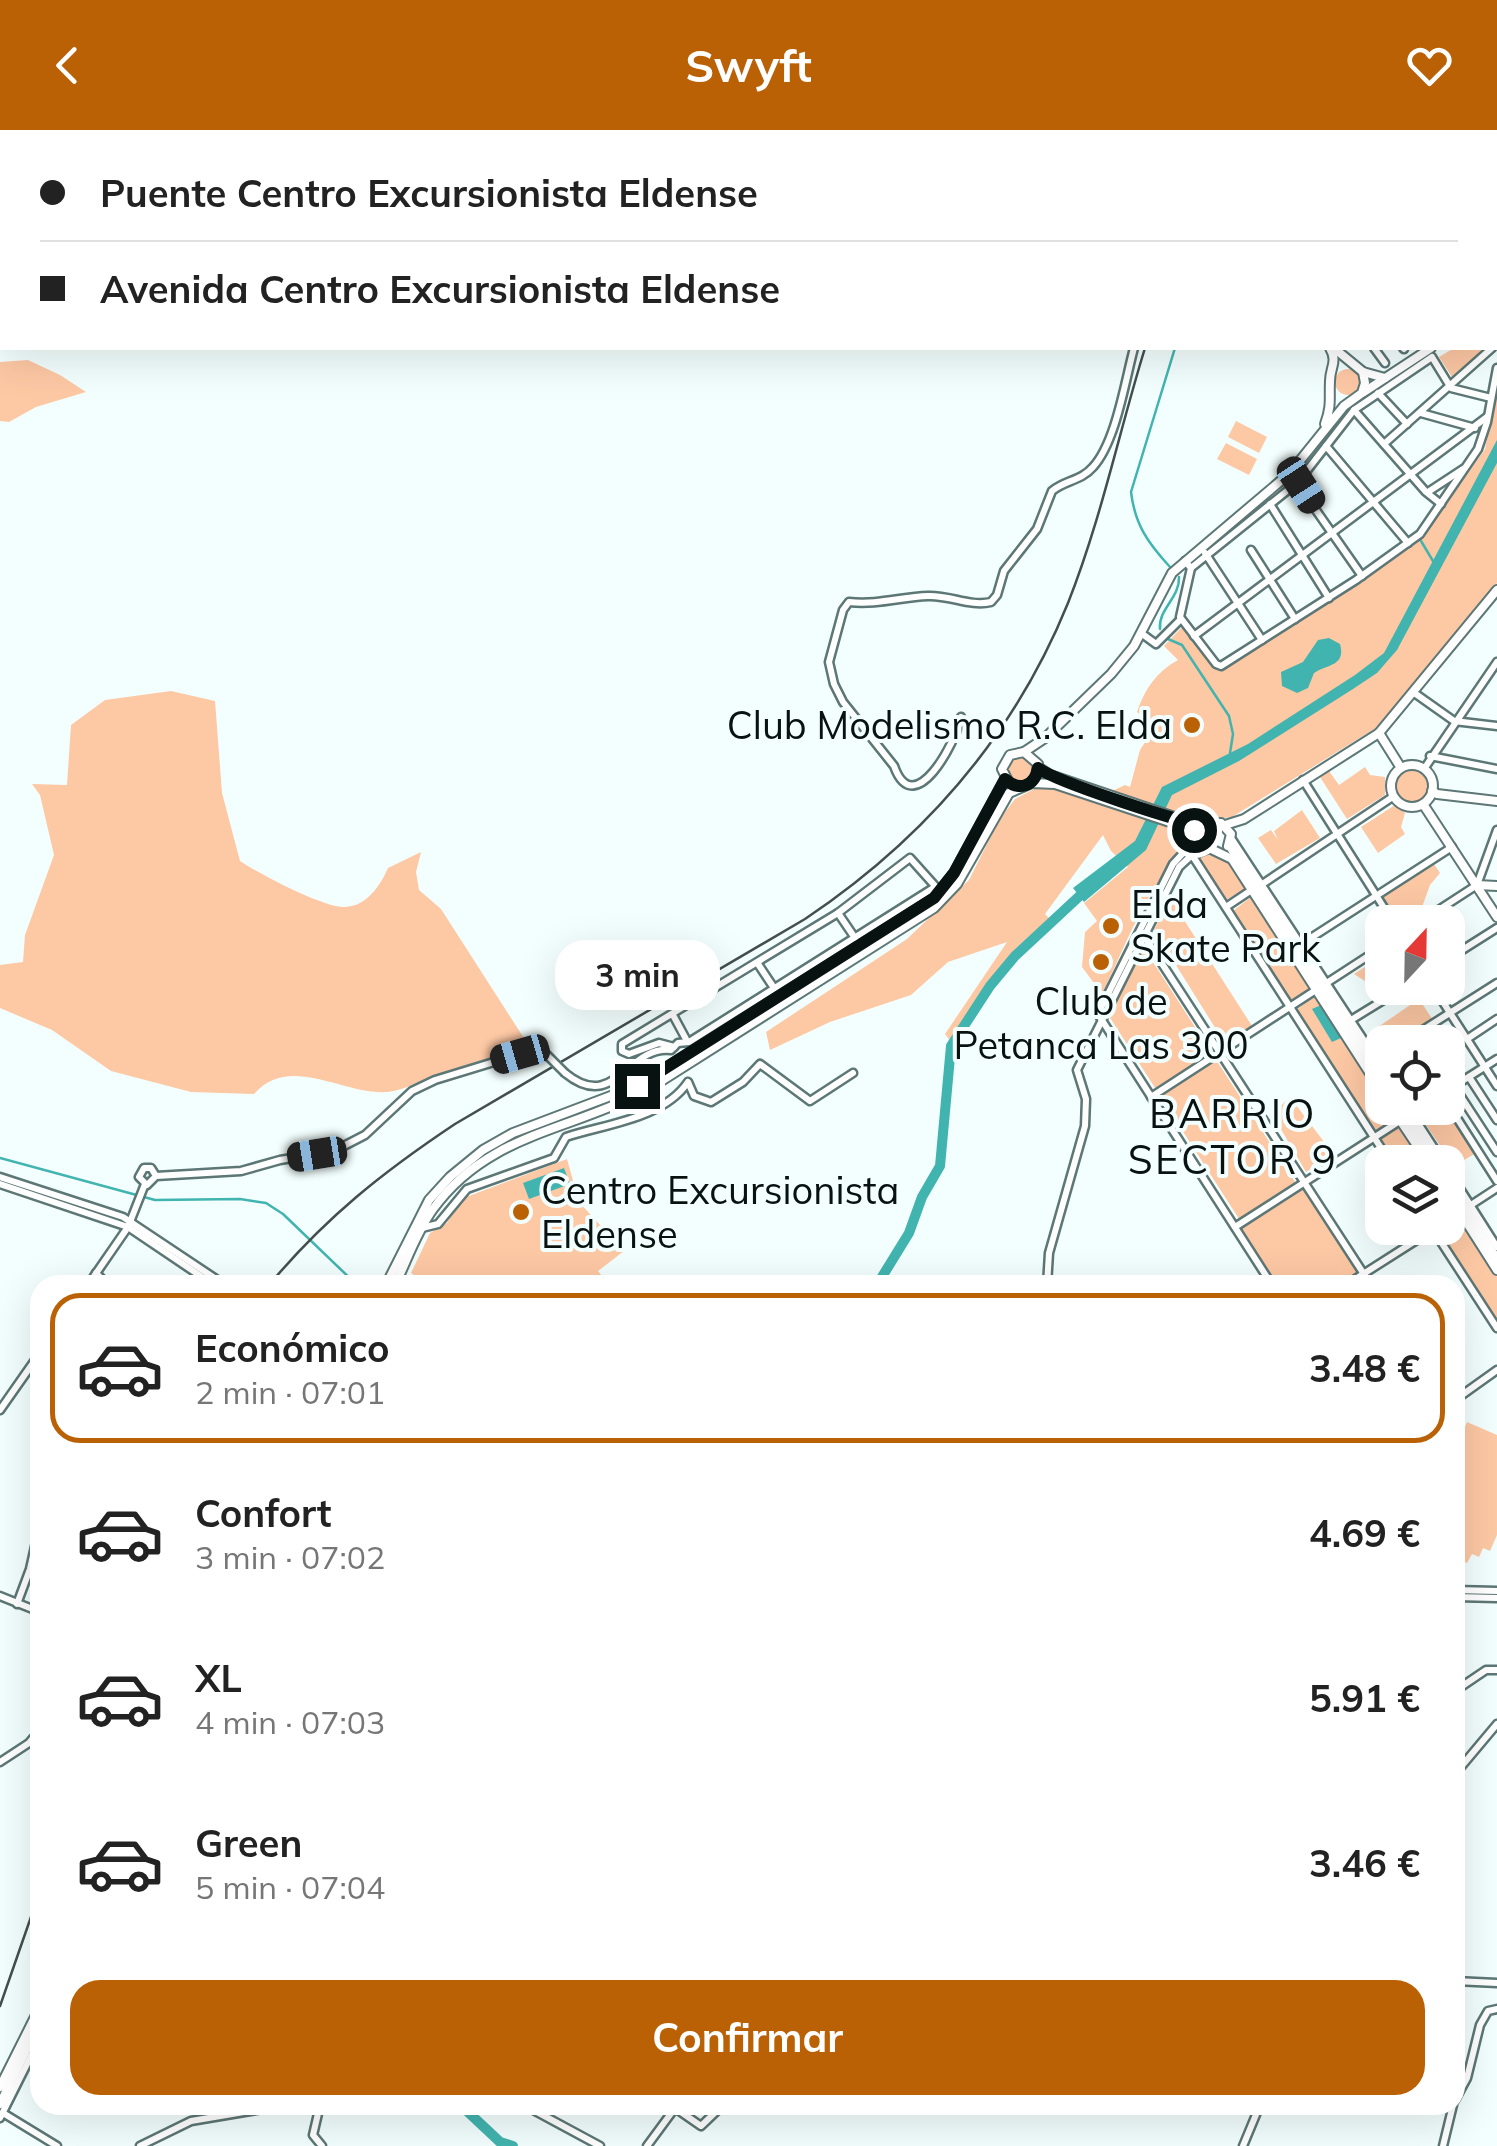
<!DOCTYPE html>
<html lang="es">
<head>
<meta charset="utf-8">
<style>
  body { margin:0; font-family:Mulish,sans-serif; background:#f2f2f2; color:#222; height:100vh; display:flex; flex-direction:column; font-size:38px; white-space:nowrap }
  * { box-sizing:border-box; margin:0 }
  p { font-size:32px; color:#767676 }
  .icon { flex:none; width:55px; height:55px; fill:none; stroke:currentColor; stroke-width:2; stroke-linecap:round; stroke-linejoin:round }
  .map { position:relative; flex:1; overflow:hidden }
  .sheet { position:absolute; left:30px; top:1145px; width:1435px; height:840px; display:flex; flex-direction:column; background:#fff; border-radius:30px; box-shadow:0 10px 40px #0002 }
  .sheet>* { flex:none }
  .guide { position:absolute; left:0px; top:0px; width:1498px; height:220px; box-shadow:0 10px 40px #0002; display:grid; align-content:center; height:220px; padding:0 40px; background:#fff }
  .needle { width:65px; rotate:22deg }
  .fabs { position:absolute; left:1365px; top:775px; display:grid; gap:20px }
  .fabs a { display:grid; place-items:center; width:100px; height:100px; border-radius:20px; background:#fff; box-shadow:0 10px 40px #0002; font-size:50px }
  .end { position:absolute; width:45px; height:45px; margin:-22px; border:12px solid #071211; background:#fff; box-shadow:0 0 0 5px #fff }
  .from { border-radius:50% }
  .bubble { position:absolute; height:70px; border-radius:30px; background:#fff; box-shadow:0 10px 40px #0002; font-size:32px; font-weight:700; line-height:70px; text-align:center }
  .car { position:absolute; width:30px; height:60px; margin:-30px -15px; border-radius:12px; box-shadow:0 0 8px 2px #0007; background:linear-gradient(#222 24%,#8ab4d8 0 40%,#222 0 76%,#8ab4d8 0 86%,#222 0) }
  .guide b { display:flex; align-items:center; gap:35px; height:95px; font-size:38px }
  .guide b+b { border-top:2px solid #e0e0e0 }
  .guide i { width:25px; height:25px; background:#222 }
  ul { padding:18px 0 0; list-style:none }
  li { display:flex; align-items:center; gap:30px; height:150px; margin:0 20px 15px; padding:0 20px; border:5px solid transparent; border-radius:30px }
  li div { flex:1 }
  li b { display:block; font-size:38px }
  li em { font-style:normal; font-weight:700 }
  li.on { border-color:#bb6105 }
  li>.icon { width:90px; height:90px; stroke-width:1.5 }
  .button { display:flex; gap:20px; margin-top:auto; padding:20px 40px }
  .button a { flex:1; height:115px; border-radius:30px; background:#bb6105; color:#fff; font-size:40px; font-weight:700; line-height:115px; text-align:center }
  header { display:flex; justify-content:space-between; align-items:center; height:130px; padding:0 40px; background:#bb6105; color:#fff; font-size:45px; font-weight:700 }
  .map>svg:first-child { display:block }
</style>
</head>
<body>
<header><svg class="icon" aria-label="back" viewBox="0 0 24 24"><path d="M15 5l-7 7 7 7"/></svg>Swyft<svg class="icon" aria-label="heart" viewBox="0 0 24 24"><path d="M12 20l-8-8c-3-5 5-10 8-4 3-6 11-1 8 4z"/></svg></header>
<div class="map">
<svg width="1497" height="2016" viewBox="0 0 1497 2016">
  <rect width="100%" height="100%" fill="#f3fffe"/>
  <!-- green -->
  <g fill="#fdc8a4">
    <polygon points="1454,218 1485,218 1452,247 1439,227"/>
    <polygon points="28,230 60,245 86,262 36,277 9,292 0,291 0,232"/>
    <circle cx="1348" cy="252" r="13"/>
    <path d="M1497 258V453L1379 596 1232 687 1200 691 1195 705 1198 709C1150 744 1128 812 1102 864L1082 837 1085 802 1097 791 1084 773 1128 737 1111 721 1103 705 1045 784 1049 788 994 848 951 912 945 904 1007 812 948 832 911 865 830 892 770 920 766 902 907 809 969 750 999 690 1015 669 1038 657 1112 661 1125 655 1130 657 1140 620 1155 597 1137 582C1144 560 1157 541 1178 530L1164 516 1182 497 1218 541 1362 450 1424 405 1485 319Z"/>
    <polygon points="1236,291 1267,307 1259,323 1228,307"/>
    <polygon points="1226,313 1257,329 1249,345 1217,329"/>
    <path d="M171 561 215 571 222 663 240 731C259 744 321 776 342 777 366 778 380 756 388 738L421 722 416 742 419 760 441 779 529 916C499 925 469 934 439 944 421 950 406 960 387 962 343 965 289 923 254 964L191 962 111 941 52 900 0 878V835L23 832 25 805 54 725 40 665 32 654 67 655 71 595 105 570Z"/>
    <circle cx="1020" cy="639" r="13"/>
    <polygon points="1365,637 1370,645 1385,647 1385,665 1347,689 1320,647 1329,641 1339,655"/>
    <circle cx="1412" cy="656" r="16"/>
    <polygon points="1395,675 1405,683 1401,697 1405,704 1378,723 1361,697"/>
    <polygon points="1302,680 1320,708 1276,734 1258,708 1271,700 1278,710 1274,701"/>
    <polygon points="1206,722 1232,734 1246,758 1226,770 1198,728"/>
    <polygon points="1434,734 1440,743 1430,755 1417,791 1400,792 1383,767"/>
    <polygon points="1252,766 1312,858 1293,873 1233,781"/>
    <polygon points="1170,768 1252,896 1224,912 1154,800"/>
    <polygon points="1144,818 1297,1055 1304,1051 1364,1144 1357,1149 1361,1155 1272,1155 1235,1097 1241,1092 1107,883"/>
    <polygon points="1382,826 1382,858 1387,860 1382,862 1354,844"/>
    <polygon points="1315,866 1382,967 1382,978 1389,978 1395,990 1376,1002 1296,880"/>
    <polygon points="1419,869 1433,890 1398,912 1391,903 1381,909 1378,897"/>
    <polygon points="1290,967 1334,1025 1306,1042 1272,984"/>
    <polygon points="1429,978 1447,978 1476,1023 1454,1036 1420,986"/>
    <polygon points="1400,996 1424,1032 1394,1032 1380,1010"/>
    <polygon points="567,1029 579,1072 624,1121 598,1141 609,1155 427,1155 411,1143 430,1103 447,1093 461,1069"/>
    <polygon points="1458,1088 1497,1147 1497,1194 1438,1101"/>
    <polygon points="1467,1292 1497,1305 1497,1405 1490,1421 1483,1418 1479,1427 1472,1424 1467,1433 1455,1428 1455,1296 1464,1299"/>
  </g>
  <!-- water -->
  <g fill="#42b4af">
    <polygon points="1497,310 1497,333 1397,520 1377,543 1353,559 1239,631 1172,665 1146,720 1084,772 1073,758 1135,711 1162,657 1248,614 1355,545 1384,523"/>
    <path d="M1329 508 1340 514C1346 536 1328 534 1314 543L1308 558 1297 563 1282 556 1281 542 1303 532 1318 510Z"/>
    <polygon points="1321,875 1341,908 1332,912 1312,879"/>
    <polygon points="564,1038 570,1054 529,1069 523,1053"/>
  </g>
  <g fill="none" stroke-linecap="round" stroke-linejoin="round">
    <!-- stream -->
    <g stroke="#42b4af" stroke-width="2.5">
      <polyline points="1159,0 1160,2"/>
      <polyline points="1421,411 1433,431"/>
      <path d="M1170 437C1148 413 1135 395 1131 362L1175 218"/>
      <path d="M1160 499C1158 479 1180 468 1179 447"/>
      <polyline points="1168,509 1182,515 1229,586 1233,604 1230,623"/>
      <polyline points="0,1028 155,1070 240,1069 266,1073 283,1084 357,1155"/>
    </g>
    <!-- river -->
    <g stroke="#42b4af" stroke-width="10">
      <polyline points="877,1155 909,1103 922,1067 940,1036 951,916 990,856 1015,826 1086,760"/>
      <polyline points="466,1975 468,1982 500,2012 513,2016"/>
    </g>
    <defs>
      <g id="minor">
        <polyline points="1214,0 1214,2"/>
        <polyline points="1302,0 1303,2"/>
        <polyline points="1495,92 1497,91"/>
        <polyline points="1495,113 1497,111"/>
        <polyline points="1495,154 1497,157"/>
        <polyline points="1374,218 1385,233"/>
        <polyline points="1403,218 1404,219"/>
        <polyline points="1378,263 1407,294"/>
        <polyline points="1354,280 1426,362 1441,374"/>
        <polyline points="1421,283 1475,298"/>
        <polyline points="1384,314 1492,218"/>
        <polyline points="1326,316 1408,413"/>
        <polyline points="1290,343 1362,446"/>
        <polyline points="1428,362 1463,339"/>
        <polyline points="1270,374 1329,468"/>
        <polyline points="1251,420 1295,489"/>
        <polyline points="1205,423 1262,510"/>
        <polyline points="1185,431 1191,438 1180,487 1216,534 1221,536 1356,450 1420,404 1478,319 1487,292 1497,238"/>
        <polyline points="1191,438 1298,352 1354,280 1432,227 1451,258 1491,268"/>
        <polyline points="1141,503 1156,514 1181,489"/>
        <polyline points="1194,506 1487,287"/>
        <polyline points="1413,562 1454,591 1497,596"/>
        <path d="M961 587C956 612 914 692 894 636L843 572 834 554 829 532 843 480 849 472C878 475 901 467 928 466 950 465 970 477 991 472L997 465 1004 441 1037 399 1052 361C1065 350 1081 351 1093 337 1116 312 1125 251 1134 218"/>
        <polyline points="1430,626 1497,639"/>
        <polyline points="1424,639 1497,532"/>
        <polyline points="1303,650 1393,792"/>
        <polyline points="1231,708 1382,938"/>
        <polyline points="1203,713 1185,721 1173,734 1098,884 1272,1155"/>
        <polyline points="1192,725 1390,1032"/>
        <polyline points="1264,753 1394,666"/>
        <polyline points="1226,777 1253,759"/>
        <polyline points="838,783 855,808"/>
        <polyline points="1420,792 1477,755 1497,700"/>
        <polyline points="1144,806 1371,1155"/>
        <polyline points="1303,813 1452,717"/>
        <polyline points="1448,829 1497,798"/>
        <polyline points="758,834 774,858"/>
        <polyline points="1434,858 1497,956"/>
        <polyline points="673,885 687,911"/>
        <polyline points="1351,890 1403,858"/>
        <polyline points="1467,909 1497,889"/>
        <polyline points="1404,912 1497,853"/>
        <polyline points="674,917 659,913 629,924 622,921 622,914 838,783 910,728 936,757"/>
        <path d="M565 943C615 984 627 915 671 920L678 913 689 912 935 757"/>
        <polyline points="1469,947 1497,990"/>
        <polyline points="1454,956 1497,1022"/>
        <polyline points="1448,960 1497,929"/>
        <polyline points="1151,967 1382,817"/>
        <polyline points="1448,974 1497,1051"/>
        <polyline points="1408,978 1443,1032"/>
        <polyline points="1448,1040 1497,1117"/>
        <polyline points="156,1046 151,1038 144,1038 139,1047 147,1055 156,1046 241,1041 280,1030 334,1021 365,1005 412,961 435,950 520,924 534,921 547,925"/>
        <polyline points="0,1047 123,1087 225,1155"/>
        <polyline points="0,1054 128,1097 214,1155"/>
        <polyline points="1448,1090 1497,1058"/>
        <polyline points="1235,1097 1420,978"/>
        <path d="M422 1098 438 1094 467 1059 554 1028 566 1007C605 994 663 989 688 952L694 966 711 972 743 952 760 934 810 971 853 943"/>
        <polyline points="1432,1098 1497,1198"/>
        <polyline points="96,1143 108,1155"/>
        <polyline points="88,1155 128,1097 145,1054"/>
        <polyline points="1047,1155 1049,1123 1085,996 1086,969 1077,940 1179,737 1192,725 1208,719"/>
        <polyline points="1346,1155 1434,1099"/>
        <polyline points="1455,1270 1497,1240"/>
        <polyline points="0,1280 40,1223"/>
        <polyline points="1455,1460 1497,1461"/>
        <polyline points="0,1466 40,1482"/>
        <polyline points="1455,1467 1497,1468"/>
        <polyline points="17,1474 30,1439 40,1394"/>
        <polyline points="1455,1561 1486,1540 1497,1540"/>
        <polyline points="0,1632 29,1613 40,1600"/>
        <polyline points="1455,1644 1497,1594"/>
        <polyline points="1455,1851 1497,1853"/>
        <polyline points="1455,1970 1467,1948 1480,1895 1488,1881 1497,1879"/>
        <polyline points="320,1975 313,2005 322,2016"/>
        <polyline points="524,1975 600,2016"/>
        <polyline points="3,1983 57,2016"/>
        <polyline points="0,1988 40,1908"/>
        <polyline points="140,2016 191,1991 286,1975"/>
        <polyline points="647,2016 675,1978 701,1996 723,1975"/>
        <polyline points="1243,2016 1260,1975"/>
        <polyline points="1443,2016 1453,1975"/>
      </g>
      <g id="tertiary">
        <polyline points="1495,179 1497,180"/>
        <polyline points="1495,201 1497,201"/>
        <polyline points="1335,219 1363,242 1385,248"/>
        <polyline points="1364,262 1431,218"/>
        <path d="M1325 294C1332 275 1329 268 1330 251 1330 237 1338 232 1330 218"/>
        <polyline points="1379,603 1401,638"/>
        <polyline points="1024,622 1038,634 1036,646 1032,653"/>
        <circle cx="1412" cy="656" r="21"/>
        <polyline points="1038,637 1050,645 1195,694 1221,693 1231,704 1228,716"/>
        <polyline points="1009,653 1002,639 1010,625 1024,622 1045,608 1111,544 1134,516 1172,443 1290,343 1344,276 1362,263 1365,253 1363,242"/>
        <polyline points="1432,661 1437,664 1497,671"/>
        <polyline points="1423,674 1497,787"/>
        <polyline points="1225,695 1244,689 1379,603 1497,460"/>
        <polyline points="1207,696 1202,706 1205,716 1232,729 1382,962"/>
        <polyline points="1229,715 1382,949"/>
        <polyline points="1477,755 1497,756"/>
        <polyline points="1392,978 1428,1032"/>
        <polyline points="1401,978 1436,1032"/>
        <polyline points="1448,1052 1497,1129"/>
        <polyline points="1448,1063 1497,1140"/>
        <polyline points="386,1155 429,1070 450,1047 483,1020 513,1003 637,956 937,765 954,743 1005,649"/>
        <path d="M395 1155C407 1130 417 1101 433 1079 488 1003 570 1001 647 960L934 778 957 754 1009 663 1032 653 1055 654 1194 700 1202 706"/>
        <polyline points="0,1957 40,1877"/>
        <polyline points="0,1974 40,1892"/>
      </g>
      <polyline id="secondary" points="1294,0 1294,2"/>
    </defs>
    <!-- minor casing -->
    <use href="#minor" stroke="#5c7775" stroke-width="11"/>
    <!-- tertiary casing -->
    <use href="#tertiary" stroke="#5c7775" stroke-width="12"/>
    <!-- secondary casing -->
    <use href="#secondary" stroke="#5c7775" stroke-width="14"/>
    <!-- minor -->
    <use href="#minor" stroke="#fff" stroke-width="6"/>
    <!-- tertiary -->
    <use href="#tertiary" stroke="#fff" stroke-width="8"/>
    <!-- secondary -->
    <use href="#secondary" stroke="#fff" stroke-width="9"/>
    <!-- rail -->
    <g stroke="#434e4d" stroke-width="2.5">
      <polyline points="1242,2 1244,0"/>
      <path d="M269 1155C326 1087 383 1042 455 994L805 789C923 710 1014 606 1068 473 1101 390 1119 302 1145 218"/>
      <polyline points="0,1876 40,1761"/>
    </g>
    <defs>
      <polyline id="minor-bridge" points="547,925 565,943"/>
    </defs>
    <!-- minor-bridge casing -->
    <use href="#minor-bridge" stroke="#5c7775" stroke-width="11" stroke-linecap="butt"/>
    <!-- minor-bridge -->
    <use href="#minor-bridge" stroke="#fff" stroke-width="6"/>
  </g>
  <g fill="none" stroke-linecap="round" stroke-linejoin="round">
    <!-- route -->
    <path stroke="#071211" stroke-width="12" d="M637 956 934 768 954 743 1005 649C1019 662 1035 656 1038 638 1057 652 1184 694 1208 696L1202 706 1194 700"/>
  </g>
  <!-- markers -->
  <g fill="#bb6105" stroke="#f3fffe" stroke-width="4">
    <circle cx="1192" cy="595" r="10"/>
    <circle cx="1111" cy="796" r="10"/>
    <circle cx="1101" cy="832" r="10"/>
    <circle cx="521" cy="1082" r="10"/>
  </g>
  <g text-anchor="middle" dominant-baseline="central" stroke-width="8" stroke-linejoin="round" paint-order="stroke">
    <!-- poi labels -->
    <g font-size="38" fill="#071211" stroke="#f3fffe" text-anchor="start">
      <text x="1172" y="595" text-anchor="end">Club Modelismo R.C. Elda</text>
      <text x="1131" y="774">Elda<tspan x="1131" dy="44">Skate Park</tspan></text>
      <text x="1101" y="871" text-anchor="middle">Club de<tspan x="1101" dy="44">Petanca Las 300</tspan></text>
      <text x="541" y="1060">Centro Excursionista<tspan x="541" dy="44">Eldense</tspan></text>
    </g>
    <!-- neighbourhood labels -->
    <g font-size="40" letter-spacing="2.5" fill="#071211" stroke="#f3fffe">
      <text x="1233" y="983">BARRIO<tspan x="1233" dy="46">SECTOR 9</tspan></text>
    </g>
  </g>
</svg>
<div class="fabs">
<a><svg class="needle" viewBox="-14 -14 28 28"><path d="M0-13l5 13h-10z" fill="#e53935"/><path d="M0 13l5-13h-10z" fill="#767676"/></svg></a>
<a><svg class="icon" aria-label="locate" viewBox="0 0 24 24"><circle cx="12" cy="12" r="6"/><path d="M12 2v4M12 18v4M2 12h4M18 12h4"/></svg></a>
<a><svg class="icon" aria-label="layers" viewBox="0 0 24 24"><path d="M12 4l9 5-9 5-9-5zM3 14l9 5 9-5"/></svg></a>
</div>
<i class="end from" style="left:1194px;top:700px"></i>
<i class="end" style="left:637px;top:956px"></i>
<div class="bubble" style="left:555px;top:810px;width:165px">3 min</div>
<i class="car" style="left:1301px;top:355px;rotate:147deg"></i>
<i class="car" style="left:520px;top:924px;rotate:254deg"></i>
<i class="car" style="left:317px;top:1024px;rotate:261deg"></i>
<div class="guide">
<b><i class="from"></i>Puente Centro Excursionista Eldense</b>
<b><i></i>Avenida Centro Excursionista Eldense</b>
</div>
<section class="sheet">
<ul>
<li class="on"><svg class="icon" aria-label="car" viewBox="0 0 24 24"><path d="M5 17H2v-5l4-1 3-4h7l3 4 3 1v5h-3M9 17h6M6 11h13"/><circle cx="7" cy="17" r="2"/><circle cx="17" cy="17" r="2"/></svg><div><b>Económico</b><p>2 min · 07:01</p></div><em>3.48 €</em></li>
<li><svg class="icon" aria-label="car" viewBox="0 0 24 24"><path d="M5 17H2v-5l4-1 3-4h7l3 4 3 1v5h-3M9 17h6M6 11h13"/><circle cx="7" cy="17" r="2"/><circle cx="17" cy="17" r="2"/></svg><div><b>Confort</b><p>3 min · 07:02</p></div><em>4.69 €</em></li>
<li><svg class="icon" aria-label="car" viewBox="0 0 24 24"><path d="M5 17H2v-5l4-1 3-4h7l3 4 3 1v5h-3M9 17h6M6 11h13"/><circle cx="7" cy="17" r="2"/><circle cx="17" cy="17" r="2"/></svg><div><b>XL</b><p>4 min · 07:03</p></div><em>5.91 €</em></li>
<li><svg class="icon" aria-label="car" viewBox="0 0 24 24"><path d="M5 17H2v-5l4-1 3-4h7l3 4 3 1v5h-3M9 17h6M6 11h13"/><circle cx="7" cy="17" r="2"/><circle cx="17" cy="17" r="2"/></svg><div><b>Green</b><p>5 min · 07:04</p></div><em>3.46 €</em></li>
</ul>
<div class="button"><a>Confirmar</a></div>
</section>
</div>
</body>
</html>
